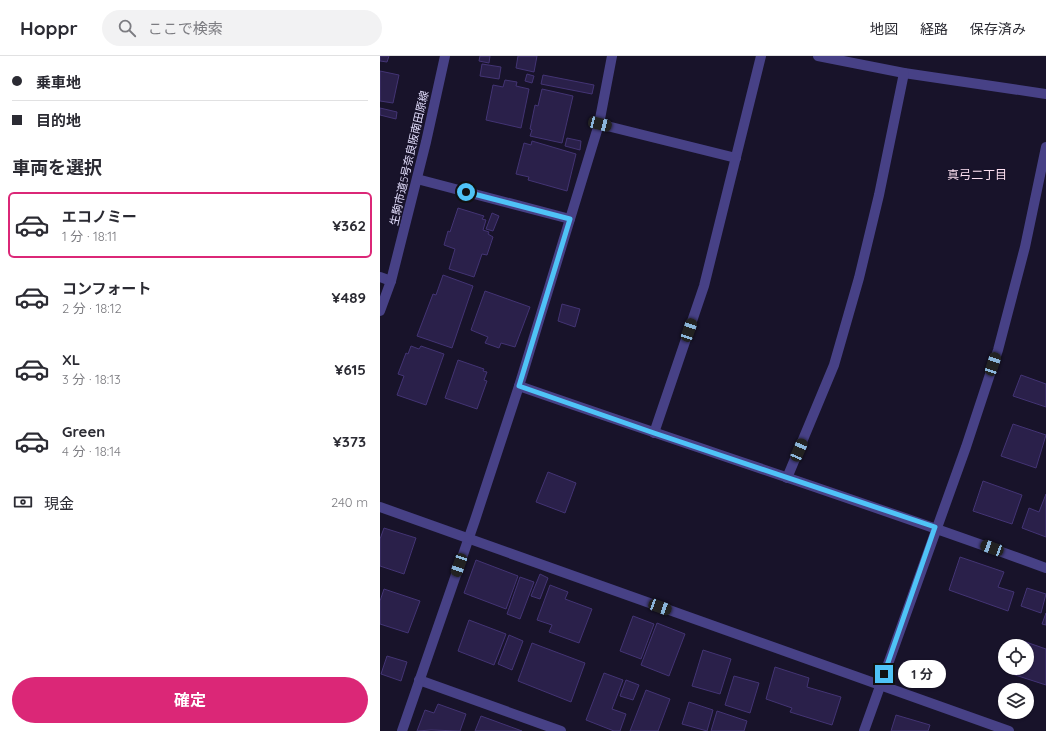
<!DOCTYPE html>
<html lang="ja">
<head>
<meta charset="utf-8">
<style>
  body { margin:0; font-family:Quicksand,"Noto Sans JP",sans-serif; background:#f2f2f3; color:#2b2b33; height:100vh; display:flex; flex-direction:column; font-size:15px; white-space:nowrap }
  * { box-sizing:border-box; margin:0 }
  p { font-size:13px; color:#7c7c81 }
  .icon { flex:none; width:22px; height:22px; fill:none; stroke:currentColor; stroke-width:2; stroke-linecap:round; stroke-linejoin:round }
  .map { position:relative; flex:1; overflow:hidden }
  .details { display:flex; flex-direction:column; background:#fff; width:380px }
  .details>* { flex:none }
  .guide { display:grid; align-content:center; height:88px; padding:0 12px; background:#fff }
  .buttons { position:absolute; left:618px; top:583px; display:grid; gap:8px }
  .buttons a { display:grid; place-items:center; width:36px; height:36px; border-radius:50%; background:#fff; box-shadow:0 1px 3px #0004; font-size:20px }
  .end { position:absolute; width:18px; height:18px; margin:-9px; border:5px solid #4fc3f7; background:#111; box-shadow:0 0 0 2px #111 }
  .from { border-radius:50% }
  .bubble { position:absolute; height:28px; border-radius:14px; background:#fff; box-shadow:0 1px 3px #0004; font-size:13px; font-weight:700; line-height:28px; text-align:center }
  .car { position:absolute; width:12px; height:24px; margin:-12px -6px; border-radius:5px; box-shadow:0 0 3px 1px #0007; background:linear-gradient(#222 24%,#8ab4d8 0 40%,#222 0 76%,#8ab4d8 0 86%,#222 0) }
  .guide b { display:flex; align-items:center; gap:14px; height:38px; font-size:15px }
  .guide b+b { border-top:1px solid #e1e1e2 }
  .guide i { width:10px; height:10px; background:#2b2b33 }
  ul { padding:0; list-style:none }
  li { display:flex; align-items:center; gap:12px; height:66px; margin:0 8px 6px; padding:0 4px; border:2px solid transparent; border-radius:6px }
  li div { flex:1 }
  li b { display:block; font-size:15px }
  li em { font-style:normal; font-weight:700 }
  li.selected { border-color:#db2777 }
  li>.icon { width:36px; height:36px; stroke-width:1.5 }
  h2 { padding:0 12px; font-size:18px; line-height:48px }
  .pay { display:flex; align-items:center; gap:10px; height:44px; padding:0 12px; font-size:15px }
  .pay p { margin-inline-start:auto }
  .primary-button { display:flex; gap:8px; margin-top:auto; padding:8px 12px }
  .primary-button a { flex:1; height:46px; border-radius:24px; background:#db2777; color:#fff; font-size:16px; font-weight:700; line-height:46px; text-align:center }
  header { display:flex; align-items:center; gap:24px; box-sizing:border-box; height:56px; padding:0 20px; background:#fff; border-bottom:1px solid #e1e1e2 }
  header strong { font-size:19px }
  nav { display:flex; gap:22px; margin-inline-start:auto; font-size:14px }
  .search { width:280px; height:36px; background:#f2f2f3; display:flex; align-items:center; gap:10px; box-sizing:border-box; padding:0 14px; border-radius:22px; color:#7c7c81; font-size:15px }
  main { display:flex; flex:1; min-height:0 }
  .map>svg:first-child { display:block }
</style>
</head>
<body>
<header>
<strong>Hoppr</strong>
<div class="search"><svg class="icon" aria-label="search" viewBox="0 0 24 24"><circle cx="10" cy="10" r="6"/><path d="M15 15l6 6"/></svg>ここで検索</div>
<nav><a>地図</a><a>経路</a><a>保存済み</a></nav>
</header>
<main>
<section class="details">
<div class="guide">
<b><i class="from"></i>乗車地</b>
<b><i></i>目的地</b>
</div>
<h2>車両を選択</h2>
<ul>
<li class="selected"><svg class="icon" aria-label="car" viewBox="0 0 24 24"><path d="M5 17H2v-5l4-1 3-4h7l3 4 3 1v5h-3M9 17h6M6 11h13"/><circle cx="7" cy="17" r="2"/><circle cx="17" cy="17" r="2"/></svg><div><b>エコノミー</b><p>1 分 · 18:11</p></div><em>¥362</em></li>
<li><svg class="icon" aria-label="car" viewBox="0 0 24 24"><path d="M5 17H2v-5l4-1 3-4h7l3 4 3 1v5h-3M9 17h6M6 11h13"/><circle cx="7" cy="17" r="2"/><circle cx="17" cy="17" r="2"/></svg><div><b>コンフォート</b><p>2 分 · 18:12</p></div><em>¥489</em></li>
<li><svg class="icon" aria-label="car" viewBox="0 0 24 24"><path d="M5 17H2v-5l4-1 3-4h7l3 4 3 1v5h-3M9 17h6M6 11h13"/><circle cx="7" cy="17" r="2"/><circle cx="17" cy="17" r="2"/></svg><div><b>XL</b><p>3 分 · 18:13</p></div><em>¥615</em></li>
<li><svg class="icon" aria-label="car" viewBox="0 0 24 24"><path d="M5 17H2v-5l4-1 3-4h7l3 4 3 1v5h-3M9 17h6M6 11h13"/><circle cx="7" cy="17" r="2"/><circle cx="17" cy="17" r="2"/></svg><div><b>Green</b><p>4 分 · 18:14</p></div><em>¥373</em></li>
</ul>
<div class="pay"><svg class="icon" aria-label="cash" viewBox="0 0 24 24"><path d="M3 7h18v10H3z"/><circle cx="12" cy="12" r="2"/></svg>現金<p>240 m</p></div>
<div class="primary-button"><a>確定</a></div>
</section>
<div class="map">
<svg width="666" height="675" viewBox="0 0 666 675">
  <rect width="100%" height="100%" fill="#18132a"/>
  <!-- building -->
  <g fill="#2a204a" stroke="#433474">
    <polygon points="0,0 9,0 7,6 0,5"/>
    <polygon points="100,0 110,0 109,7 99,5"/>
    <polygon points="138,0 157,0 154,16 136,12"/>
    <polygon points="102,8 121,11 119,23 100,20"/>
    <polygon points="0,15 19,19 13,47 0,45"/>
    <polygon points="147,18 154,20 152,27 145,25"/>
    <polygon points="163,19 214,29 212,38 161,28"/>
    <polygon points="125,24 137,26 136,30 149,33 141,72 106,64 113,29 123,31"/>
    <polygon points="162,33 193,40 182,87 150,80 152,74 150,73 155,49 158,50"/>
    <polygon points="0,52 17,56 16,63 0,59"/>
    <polygon points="187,82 201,85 200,94 185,90"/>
    <polygon points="152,85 196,98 187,135 148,124 149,121 136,118 144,87 151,89"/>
    <polygon points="78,152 104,160 102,163 106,164 103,174 109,176 108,178 113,181 107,199 102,198 94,221 69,213 75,193 64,189 68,175 70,176"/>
    <polygon points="112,157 119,160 113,175 106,173"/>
    <polygon points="63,219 93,230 72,292 37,280 53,238 56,239"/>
    <polygon points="105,235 150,251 135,291 121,287 119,292 105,287 108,281 91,274"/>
    <polygon points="182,248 200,253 195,271 178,265"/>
    <polygon points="31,290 39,293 41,290 64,298 46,349 17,339 24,320 18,318 26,297 28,298"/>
    <polygon points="78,304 104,313 103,315 107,316 104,324 107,325 97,353 65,342"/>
    <polygon points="641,319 666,328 666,351 633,340"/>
    <polygon points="633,368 666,379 656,412 621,400"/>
    <polygon points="168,416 196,427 185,457 156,446"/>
    <polygon points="603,425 642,439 632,468 593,455"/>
    <polygon points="666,438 666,481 642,472 649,452 659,456"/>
    <polygon points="4,472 36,482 24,518 0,510 0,483"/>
    <polygon points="580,501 624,516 618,531 634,536 628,555 569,534"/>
    <polygon points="96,504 138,520 126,553 84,537"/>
    <polygon points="160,518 168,522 160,543 151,540"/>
    <polygon points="140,521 154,526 140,563 127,558"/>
    <polygon points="170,529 188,536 185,543 212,553 199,587 169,576 172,569 157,564"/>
    <polygon points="647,532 666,538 661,557 641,550"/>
    <polygon points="4,533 40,545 28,577 0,568 0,545"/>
    <polygon points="666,557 666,569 662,568"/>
    <polygon points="253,560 274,568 261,603 240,595"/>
    <polygon points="89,564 126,578 114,609 78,595"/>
    <polygon points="277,567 305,578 289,620 261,609"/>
    <polygon points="129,579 143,585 132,614 118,608"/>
    <polygon points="643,585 666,593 666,629 632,618 634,612 647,612 647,590 642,590"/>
    <polygon points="152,587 205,607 191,646 138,625"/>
    <polygon points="323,594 351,603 340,638 312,630"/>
    <polygon points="7,600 27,606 21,625 1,618"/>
    <polygon points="395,611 429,622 427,631 461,641 452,669 410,656 412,652 386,643"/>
    <polygon points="224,617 243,624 232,653 246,658 240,675 234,675 206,664"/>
    <polygon points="354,620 379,627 370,657 345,649"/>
    <polygon points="246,624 259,629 253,644 240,640"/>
    <polygon points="266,634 290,643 278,675 250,675"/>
    <polygon points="309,646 333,654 327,675 302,668"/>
    <polygon points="58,648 86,658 80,675 51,674 37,675 45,654 54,657"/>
    <polygon points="337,655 367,665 364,675 331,675"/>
    <polygon points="516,659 550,669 548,675 511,675"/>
    <polygon points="101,660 142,675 95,675"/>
  </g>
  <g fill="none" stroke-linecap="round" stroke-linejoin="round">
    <!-- minor -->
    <g stroke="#474186" stroke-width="10">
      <polyline points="438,0 524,17 666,38"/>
      <polyline points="219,68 356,102"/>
      <polyline points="37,123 190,163"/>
      <polyline points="0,221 11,225"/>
      <path d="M139 330C314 391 491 448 666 512"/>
      <polyline points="274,377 324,230 381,0"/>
      <polyline points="407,422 454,309 479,222 499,139 524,17"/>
      <polyline points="39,624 181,675"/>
      <polyline points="22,675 95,464 139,330 219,68 232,0"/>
      <polyline points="484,675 586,391 618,294 645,191 666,91"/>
    </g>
    <!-- tertiary -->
    <g stroke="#474186" stroke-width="10">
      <polyline points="0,255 11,225 46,86 65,0"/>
      <polyline points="0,451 629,675"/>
    </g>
  </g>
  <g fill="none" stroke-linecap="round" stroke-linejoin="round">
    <!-- route -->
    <polyline stroke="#4fc3f7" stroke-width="5" points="86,136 190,163 139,330 274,377 555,471 504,618"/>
  </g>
  <g text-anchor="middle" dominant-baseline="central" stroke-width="3" stroke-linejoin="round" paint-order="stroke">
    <!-- street labels -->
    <g font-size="11" fill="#e3defd" stroke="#18132a">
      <text transform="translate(29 102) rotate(-77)">生駒市道5号奈良阪南田原線</text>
    </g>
    <!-- neighbourhood labels -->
    <g font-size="12" fill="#fde0f1" stroke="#18132a">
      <text x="597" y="118">真弓二丁目</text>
    </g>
  </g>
</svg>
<div class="buttons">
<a><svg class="icon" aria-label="locate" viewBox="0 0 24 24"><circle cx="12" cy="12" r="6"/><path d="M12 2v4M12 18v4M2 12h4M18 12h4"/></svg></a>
<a><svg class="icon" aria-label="layers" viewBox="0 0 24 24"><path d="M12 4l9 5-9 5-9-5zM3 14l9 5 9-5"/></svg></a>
</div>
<i class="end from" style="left:86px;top:136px"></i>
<i class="end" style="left:504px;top:618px"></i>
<div class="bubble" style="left:518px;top:604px;width:48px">1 分</div>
<i class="car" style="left:220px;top:68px;rotate:104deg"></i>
<i class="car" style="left:309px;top:274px;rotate:19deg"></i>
<i class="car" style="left:613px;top:308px;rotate:18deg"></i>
<i class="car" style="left:419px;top:394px;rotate:23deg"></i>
<i class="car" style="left:612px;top:492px;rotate:290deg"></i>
<i class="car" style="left:79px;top:509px;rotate:199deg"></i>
<i class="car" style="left:280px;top:551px;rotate:110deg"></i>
</div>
</main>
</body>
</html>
